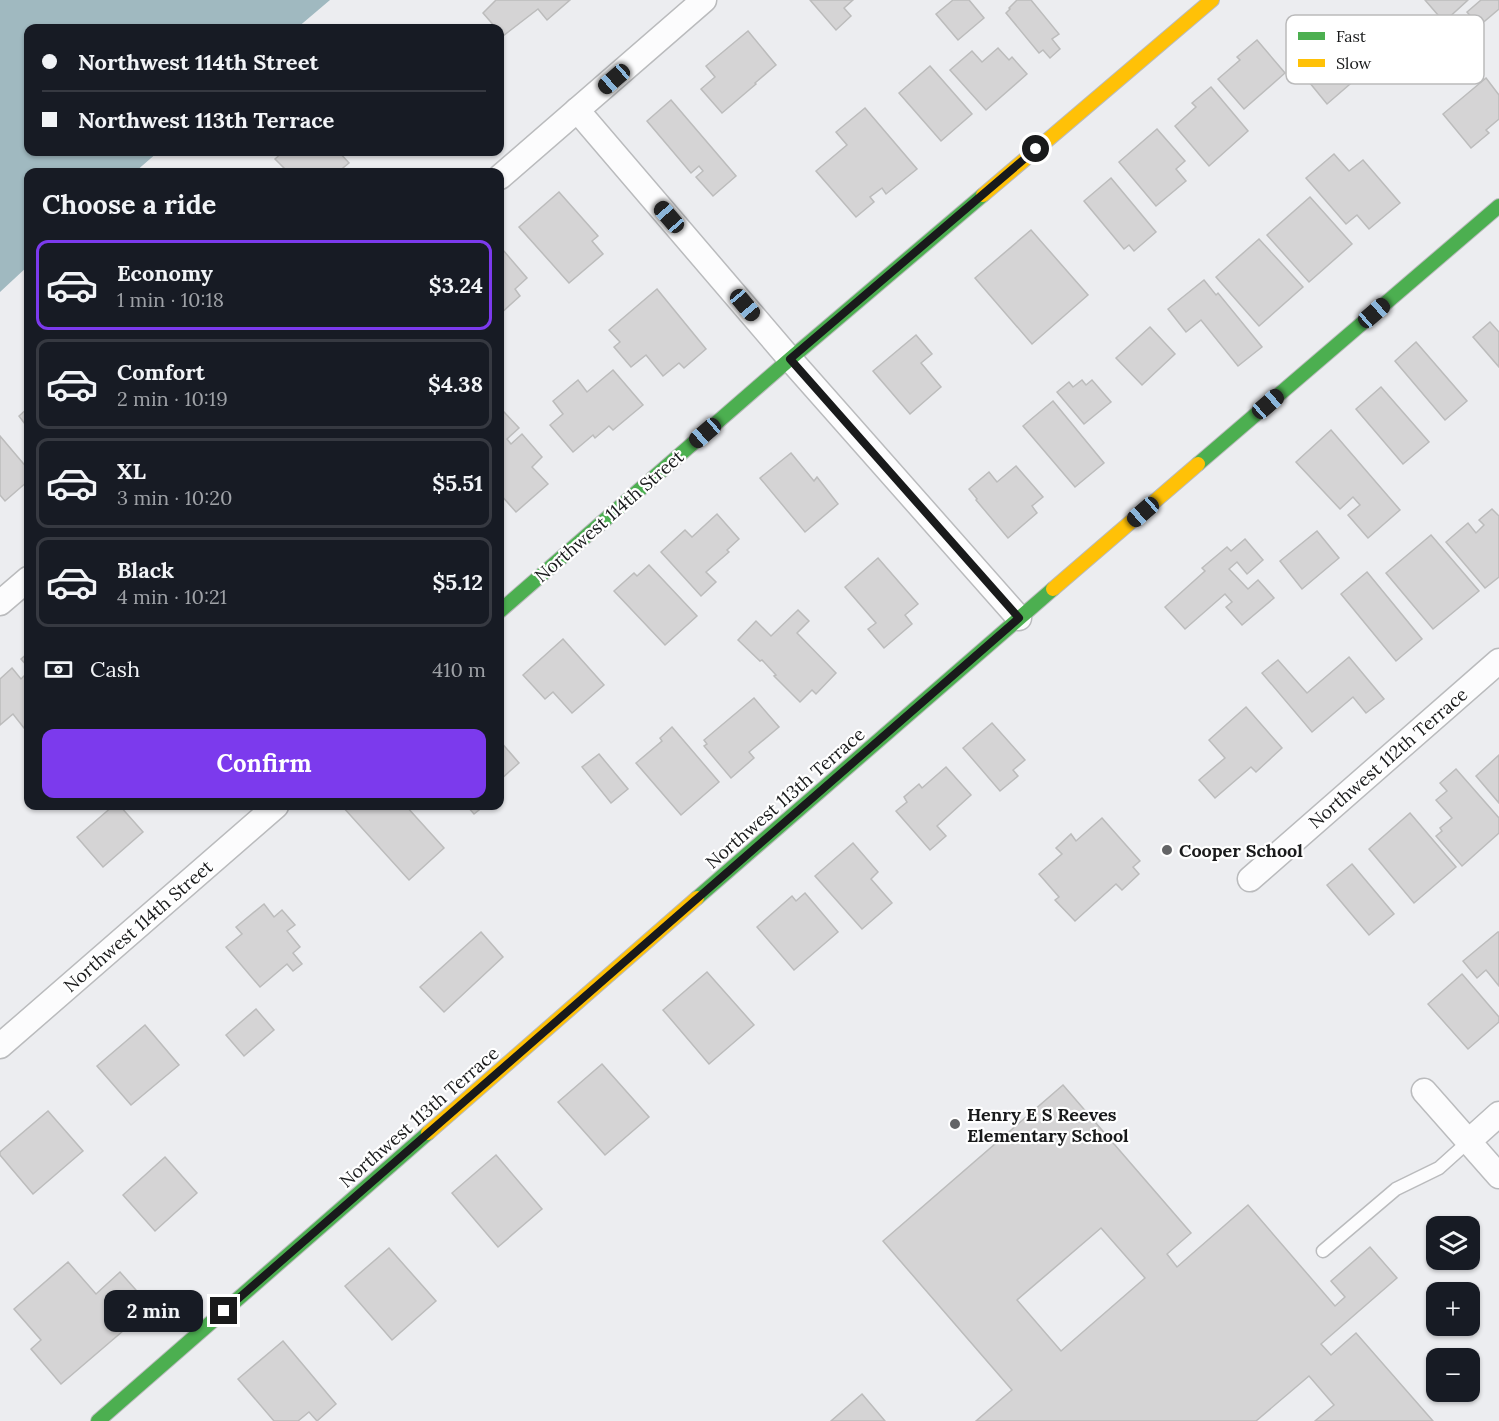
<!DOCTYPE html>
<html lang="en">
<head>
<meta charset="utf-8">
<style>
  body { margin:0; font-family:Lora,serif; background:#20242c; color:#f1f3f6; height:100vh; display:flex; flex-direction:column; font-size:22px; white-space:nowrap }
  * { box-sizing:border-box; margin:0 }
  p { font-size:20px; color:#9ea1a6 }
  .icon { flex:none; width:33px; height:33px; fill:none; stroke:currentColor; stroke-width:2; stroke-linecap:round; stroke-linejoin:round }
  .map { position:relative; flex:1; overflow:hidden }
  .details { position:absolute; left:24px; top:168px; width:480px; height:642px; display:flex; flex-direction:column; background:#171b24; border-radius:12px; box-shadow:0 2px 4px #0004 }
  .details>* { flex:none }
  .hud { position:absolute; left:24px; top:24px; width:480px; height:132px; border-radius:12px; box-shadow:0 2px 4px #0004; display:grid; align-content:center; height:132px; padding:0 18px; background:#171b24 }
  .buttons { position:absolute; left:1426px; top:1216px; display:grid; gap:12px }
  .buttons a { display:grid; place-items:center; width:54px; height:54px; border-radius:12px; background:#171b24; box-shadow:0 2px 4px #0004; font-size:30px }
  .end { position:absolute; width:27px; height:27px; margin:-14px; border:8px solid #191a1b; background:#fff; box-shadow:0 0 0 3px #fff }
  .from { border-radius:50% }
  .bubble { position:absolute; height:42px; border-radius:12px; background:#171b24; box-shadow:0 2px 4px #0004; font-size:20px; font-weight:700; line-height:42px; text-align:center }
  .car { position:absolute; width:18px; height:36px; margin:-18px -9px; border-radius:8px; box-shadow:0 0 4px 2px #0007; background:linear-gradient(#222 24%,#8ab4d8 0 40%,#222 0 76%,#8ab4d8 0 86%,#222 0) }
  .hud b { display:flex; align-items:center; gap:21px; height:57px; font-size:22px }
  .hud b+b { border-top:2px solid #363941 }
  .hud i { width:15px; height:15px; background:#f1f3f6 }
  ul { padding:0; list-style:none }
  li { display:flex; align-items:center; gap:18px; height:90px; margin:0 12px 9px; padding:0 6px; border:3px solid #363941; border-radius:12px }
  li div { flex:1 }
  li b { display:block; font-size:22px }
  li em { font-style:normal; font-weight:700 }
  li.current { border-color:#7c3aed }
  li>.icon { width:54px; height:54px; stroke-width:1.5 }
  h2 { padding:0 18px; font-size:27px; line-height:72px }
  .pay { display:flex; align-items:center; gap:15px; height:66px; padding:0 18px; font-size:22px }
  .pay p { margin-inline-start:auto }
  .button { display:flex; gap:12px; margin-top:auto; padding:12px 18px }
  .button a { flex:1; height:69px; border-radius:12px; background:#7c3aed; color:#fff; font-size:24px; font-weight:700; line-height:69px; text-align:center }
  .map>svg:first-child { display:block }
</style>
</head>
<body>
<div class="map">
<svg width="1499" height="1421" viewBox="0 0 1499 1421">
  <rect width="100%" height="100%" fill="#ecedf0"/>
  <!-- water -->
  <polygon fill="#a0b9c0" points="0,0 330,0 297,28 28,28 28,152 158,152 135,172 28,172 28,266 0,292"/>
  <!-- building -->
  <g fill="#d5d4d5" stroke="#bcbcbc" stroke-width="1.5" fill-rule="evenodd">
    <polygon points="496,0 570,0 547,20 538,9 503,36 500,32 500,28 496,28 483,13"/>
    <polygon points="810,0 853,0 844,8 851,16 836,30"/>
    <polygon points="953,0 969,0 984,18 958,40 936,14"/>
    <polygon points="1017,0 1031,0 1059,34 1052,39 1060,49 1050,58 1043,50 1039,53 1006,13 1010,9 1009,8"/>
    <polygon points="1425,0 1468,0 1444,22"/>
    <polygon points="1481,0 1499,0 1499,9 1479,26 1467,12"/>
    <polygon points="748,31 776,65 755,83 756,84 722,113 701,89 715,77 706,66"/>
    <polygon points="1257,40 1285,73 1244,109 1218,79 1240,60 1237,57"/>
    <polygon points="1342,46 1364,72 1327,104 1305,77"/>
    <polygon points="998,48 1009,60 1012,57 1027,74 986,110 950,70 972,51 982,62"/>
    <polygon points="930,66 972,114 941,141 899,93"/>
    <polygon points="1486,78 1499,95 1499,119 1486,130 1489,133 1471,148 1443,114"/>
    <polygon points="1211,87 1248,131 1209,166 1175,126 1196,107 1192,103"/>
    <polygon points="671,100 736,176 713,196 696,177 703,171 699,166 691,173 647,121"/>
    <polygon points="865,108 917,169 886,194 882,188 870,197 874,202 856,217 816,171 847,145 836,132"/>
    <polygon points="1157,129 1185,161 1176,169 1186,181 1156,206 1119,162"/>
    <polygon points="283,152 339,152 349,163 338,172 288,172 275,159"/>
    <polygon points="1334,154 1349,171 1363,160 1400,203 1369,229 1357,215 1346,224 1306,178"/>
    <polygon points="1111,178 1156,232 1134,251 1129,245 1124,249 1084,201"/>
    <polygon points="559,192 598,236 592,241 603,254 569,283 519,227"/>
    <polygon points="1310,197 1352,244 1309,282 1267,235"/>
    <polygon points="1031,230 1088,295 1032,344 975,278"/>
    <polygon points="1259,239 1303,287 1259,326 1216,277"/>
    <polygon points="503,250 527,278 515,289 520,296 500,314 500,253"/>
    <polygon points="1204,280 1216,295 1218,293 1262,347 1238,366 1201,320 1186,332 1168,309"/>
    <polygon points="657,289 706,349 684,368 679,363 663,376 646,355 631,367 614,347 620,342 609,330"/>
    <polygon points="1490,322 1499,332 1499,367 1473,337"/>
    <polygon points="1150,327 1175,354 1142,385 1116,358"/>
    <polygon points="916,335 932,354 921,363 941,387 910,414 873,371"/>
    <polygon points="1416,342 1467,401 1445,420 1395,361"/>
    <polygon points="613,370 643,405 613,430 609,426 595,438 593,435 573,452 550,425 563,414 553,401 578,380 587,392"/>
    <polygon points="1082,380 1086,385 1092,380 1111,402 1084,424 1057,392 1069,382 1073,387"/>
    <polygon points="1381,387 1429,442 1403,464 1356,409"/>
    <polygon points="1053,401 1104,463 1075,487 1023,426"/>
    <polygon points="28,408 28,428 19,416"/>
    <polygon points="504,412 519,428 507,439 511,444 522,434 542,457 532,467 548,484 516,512 500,494 500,416"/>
    <polygon points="1331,430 1400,510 1368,538 1348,515 1360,505 1353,497 1340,509 1296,462"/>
    <polygon points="0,436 28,469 28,481 5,501 0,495"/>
    <polygon points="791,453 814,481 817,477 838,504 805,532 760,478"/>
    <polygon points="1016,466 1043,497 1032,506 1037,513 1008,538 976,500 977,499 969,489 989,472 997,482"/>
    <polygon points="1492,509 1499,516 1499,577 1485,588 1446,542 1468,523 1476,533 1484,525 1479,520"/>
    <polygon points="717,514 739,539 727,550 729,552 706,572 716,582 701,596 661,552 685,530 692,537"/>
    <polygon points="1317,531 1339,558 1302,589 1280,561"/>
    <polygon points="1431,535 1479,591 1433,629 1386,573"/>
    <polygon points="1245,539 1263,560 1247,574 1237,562 1229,569 1248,589 1258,580 1274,598 1242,625 1226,607 1232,602 1225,594 1185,629 1165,607 1205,571 1202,568 1227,547 1231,551"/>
    <polygon points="878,558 918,604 905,615 912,624 884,648 868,629 876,623 845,587"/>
    <polygon points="649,565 697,616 665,645 614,591 634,573 637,576"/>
    <polygon points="1367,572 1422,639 1396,661 1341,594"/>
    <polygon points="798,610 809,621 797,633 836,673 816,694 812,690 800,702 774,676 776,675 762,660 760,661 738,640 756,621 771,636"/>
    <polygon points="563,639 604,685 572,713 553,692 545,699 523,675"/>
    <polygon points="28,653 28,667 21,659"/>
    <polygon points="1349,657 1384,699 1366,713 1353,697 1312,732 1262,673 1278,660 1307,693"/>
    <polygon points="12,668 21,679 28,672 28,733 13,714 0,725 0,679"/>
    <polygon points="754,698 779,727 749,752 754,758 731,778 704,746 707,744 704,740"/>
    <polygon points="1246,707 1282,748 1256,772 1251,767 1215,798 1199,780 1225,758 1209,740"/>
    <polygon points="992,723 1025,760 1013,770 1018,776 1000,791 963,748"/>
    <polygon points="672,727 719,782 681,815 636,763 662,741 660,738"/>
    <polygon points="500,741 519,763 500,780"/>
    <polygon points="599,754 628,789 611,803 582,767"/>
    <polygon points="1499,755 1499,803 1476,776"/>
    <polygon points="946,767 971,795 937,826 946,836 930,850 896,811 907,802 904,797 919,784 922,788"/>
    <polygon points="1456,769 1499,818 1499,833 1462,866 1436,836 1442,831 1440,828 1452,818 1436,800 1447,791 1440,783"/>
    <polygon points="113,806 120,806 143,832 103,867 77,837"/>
    <polygon points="342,806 406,806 444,848 409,880"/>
    <polygon points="467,806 484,806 474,814"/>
    <polygon points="1410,813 1456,867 1414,903 1369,849"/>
    <polygon points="1102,818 1140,861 1133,867 1139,874 1122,890 1116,884 1075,921 1055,900 1059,897 1039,874 1062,854 1056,848 1071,834 1076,841"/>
    <polygon points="853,843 878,872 871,879 892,903 862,929 815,876"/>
    <polygon points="1352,864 1394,914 1369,935 1327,885"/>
    <polygon points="805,893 838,932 794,970 757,927 792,896 796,901"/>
    <polygon points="264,904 274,917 282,910 295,925 287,931 300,947 293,953 302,964 293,971 287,964 260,987 226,947 242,934 236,927"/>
    <polygon points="481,932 503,957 444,1012 420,987"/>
    <polygon points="1498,932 1499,932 1499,986 1486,970 1477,978 1463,961"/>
    <polygon points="707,972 754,1025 709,1064 663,1010"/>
    <polygon points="1462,974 1499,1017 1499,1022 1468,1049 1428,1004"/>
    <polygon points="256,1009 274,1030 244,1056 226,1035"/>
    <polygon points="145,1025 179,1065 131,1105 97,1066"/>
    <polygon points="602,1064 649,1117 605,1155 558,1102"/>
    <path d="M1063 1085 1191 1233 1167 1254 1177 1267 1248 1205 1335 1306 1345 1297 1331 1281 1370 1247 1397 1278 1321 1344 1331 1355 1356 1333 1433 1421H1315L1334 1405 1309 1376 1256 1421H976L1012 1390 883 1241ZM1101 1228 1145 1278 1061 1351 1017 1300Z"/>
    <polygon points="48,1111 83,1151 33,1194 0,1155 0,1152"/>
    <polygon points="496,1155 542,1209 498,1247 452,1193"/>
    <polygon points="165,1157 197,1193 155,1231 123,1195"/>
    <polygon points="389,1248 436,1301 392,1340 345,1286"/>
    <polygon points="68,1262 96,1294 120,1272 151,1307 61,1384 31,1349 41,1340 14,1309"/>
    <polygon points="283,1341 336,1404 317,1421 309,1412 298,1421 274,1421 238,1379"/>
    <polygon points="862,1394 885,1421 831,1421"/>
  </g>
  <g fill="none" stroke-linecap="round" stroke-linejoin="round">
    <defs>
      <polyline id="lane" points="1323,1251 1396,1189 1439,1168 1469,1141"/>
      <g id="street">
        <polyline points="577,110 790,359 1019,618"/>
        <polyline points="500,177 704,0"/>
        <polyline points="0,603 28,579"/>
        <polyline points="1250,879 1499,661"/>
        <polyline points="0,1046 276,806"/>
        <polyline points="1424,1091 1499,1176"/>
        <polyline points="1469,1141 1499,1114"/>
      </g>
      <g id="fast">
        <polyline points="1198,464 1499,206"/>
        <polyline points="500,611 790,359 983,195"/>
        <polyline points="697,898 1053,589"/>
        <polyline points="98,1421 428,1133"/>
      </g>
      <g id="slow">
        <polyline points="983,195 1212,0"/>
        <polyline points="1053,589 1198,464"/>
        <polyline points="428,1133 697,898"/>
      </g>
    </defs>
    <!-- lane casing -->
    <use href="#lane" stroke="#babbbd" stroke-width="15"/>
    <!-- street casing -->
    <use href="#street" stroke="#babbbd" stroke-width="27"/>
    <!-- fast casing -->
    <use href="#fast" stroke="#babbbd" stroke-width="16"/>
    <!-- slow casing -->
    <use href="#slow" stroke="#babbbd" stroke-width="16"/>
    <!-- lane -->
    <use href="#lane" stroke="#fcfcfd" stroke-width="12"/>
    <!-- street -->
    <use href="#street" stroke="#fcfcfd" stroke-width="24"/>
    <!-- fast -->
    <use href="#fast" stroke="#4caf50" stroke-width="14"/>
    <!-- slow -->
    <use href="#slow" stroke="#ffc107" stroke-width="14"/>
  </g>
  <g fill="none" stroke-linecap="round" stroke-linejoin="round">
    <!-- route -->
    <polyline stroke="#191a1b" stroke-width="8" points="224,1311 1019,618 790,359 1036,149"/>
  </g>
  <!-- markers -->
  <g fill="#636466" stroke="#fff" stroke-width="2">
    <circle cx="1167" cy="850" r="6"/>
    <circle cx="955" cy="1124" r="6"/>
  </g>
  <g text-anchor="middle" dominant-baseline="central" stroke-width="4.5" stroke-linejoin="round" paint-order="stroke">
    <!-- street labels -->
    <g font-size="18" fill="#191a1b" stroke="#fff">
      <text transform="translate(609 516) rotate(-41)">Northwest 114th Street</text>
      <text transform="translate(1388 758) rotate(-41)">Northwest 112th Terrace</text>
      <text transform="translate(785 798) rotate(-41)">Northwest 113th Terrace</text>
      <text transform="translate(138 926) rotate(-41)">Northwest 114th Street</text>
      <text transform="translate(419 1117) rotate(-41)">Northwest 113th Terrace</text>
    </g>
    <!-- poi labels -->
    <g font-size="18" font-weight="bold" fill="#191a1b" stroke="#fff" text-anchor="start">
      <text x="1179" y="850">Cooper School</text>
      <text x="967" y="1114">Henry E S Reeves<tspan x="967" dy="21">Elementary School</tspan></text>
    </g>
  </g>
  <!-- legend -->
  <rect x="1286" y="15" width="198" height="69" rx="9" fill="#fff" stroke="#bababb" stroke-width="1.5"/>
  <rect x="1298" y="32" width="27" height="8" fill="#4caf50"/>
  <rect x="1298" y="59" width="27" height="8" fill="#ffc107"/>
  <g font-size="16" fill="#191a1b">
    <text x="1336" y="42">Fast</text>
    <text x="1336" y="69">Slow</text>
  </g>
</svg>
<div class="buttons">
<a><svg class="icon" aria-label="layers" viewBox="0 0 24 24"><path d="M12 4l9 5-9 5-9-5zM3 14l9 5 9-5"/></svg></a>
<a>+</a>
<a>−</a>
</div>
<i class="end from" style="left:1036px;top:149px"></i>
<i class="end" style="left:224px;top:1311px"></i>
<div class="bubble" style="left:104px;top:1290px;width:99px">2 min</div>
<i class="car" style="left:614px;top:79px;rotate:229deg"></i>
<i class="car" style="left:669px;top:217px;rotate:319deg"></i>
<i class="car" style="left:745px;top:305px;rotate:140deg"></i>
<i class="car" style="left:1374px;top:313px;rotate:49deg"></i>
<i class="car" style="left:1268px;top:404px;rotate:49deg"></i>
<i class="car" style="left:705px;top:433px;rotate:229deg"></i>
<i class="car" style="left:1143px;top:512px;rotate:229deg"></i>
<div class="hud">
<b><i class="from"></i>Northwest 114th Street</b>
<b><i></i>Northwest 113th Terrace</b>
</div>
<section class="details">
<h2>Choose a ride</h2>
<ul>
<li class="current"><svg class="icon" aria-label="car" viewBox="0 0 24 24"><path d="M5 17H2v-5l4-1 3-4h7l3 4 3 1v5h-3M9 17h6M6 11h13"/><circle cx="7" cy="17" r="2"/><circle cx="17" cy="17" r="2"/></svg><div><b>Economy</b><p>1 min · 10:18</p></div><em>$3.24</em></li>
<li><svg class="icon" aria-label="car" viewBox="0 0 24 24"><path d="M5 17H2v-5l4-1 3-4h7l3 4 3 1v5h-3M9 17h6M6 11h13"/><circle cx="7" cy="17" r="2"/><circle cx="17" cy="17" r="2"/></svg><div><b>Comfort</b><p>2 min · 10:19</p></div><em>$4.38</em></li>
<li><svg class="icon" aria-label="car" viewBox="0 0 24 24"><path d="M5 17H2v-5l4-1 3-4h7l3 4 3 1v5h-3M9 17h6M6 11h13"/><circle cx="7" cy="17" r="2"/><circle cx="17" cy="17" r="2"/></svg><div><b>XL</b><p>3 min · 10:20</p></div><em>$5.51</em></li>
<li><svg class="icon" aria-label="car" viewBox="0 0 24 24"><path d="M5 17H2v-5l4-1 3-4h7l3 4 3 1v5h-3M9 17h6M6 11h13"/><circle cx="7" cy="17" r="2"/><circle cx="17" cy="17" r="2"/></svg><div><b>Black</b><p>4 min · 10:21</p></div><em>$5.12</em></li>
</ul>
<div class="pay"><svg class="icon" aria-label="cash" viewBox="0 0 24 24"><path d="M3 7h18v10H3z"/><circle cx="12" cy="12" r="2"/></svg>Cash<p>410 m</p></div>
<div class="button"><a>Confirm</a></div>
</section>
</div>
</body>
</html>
